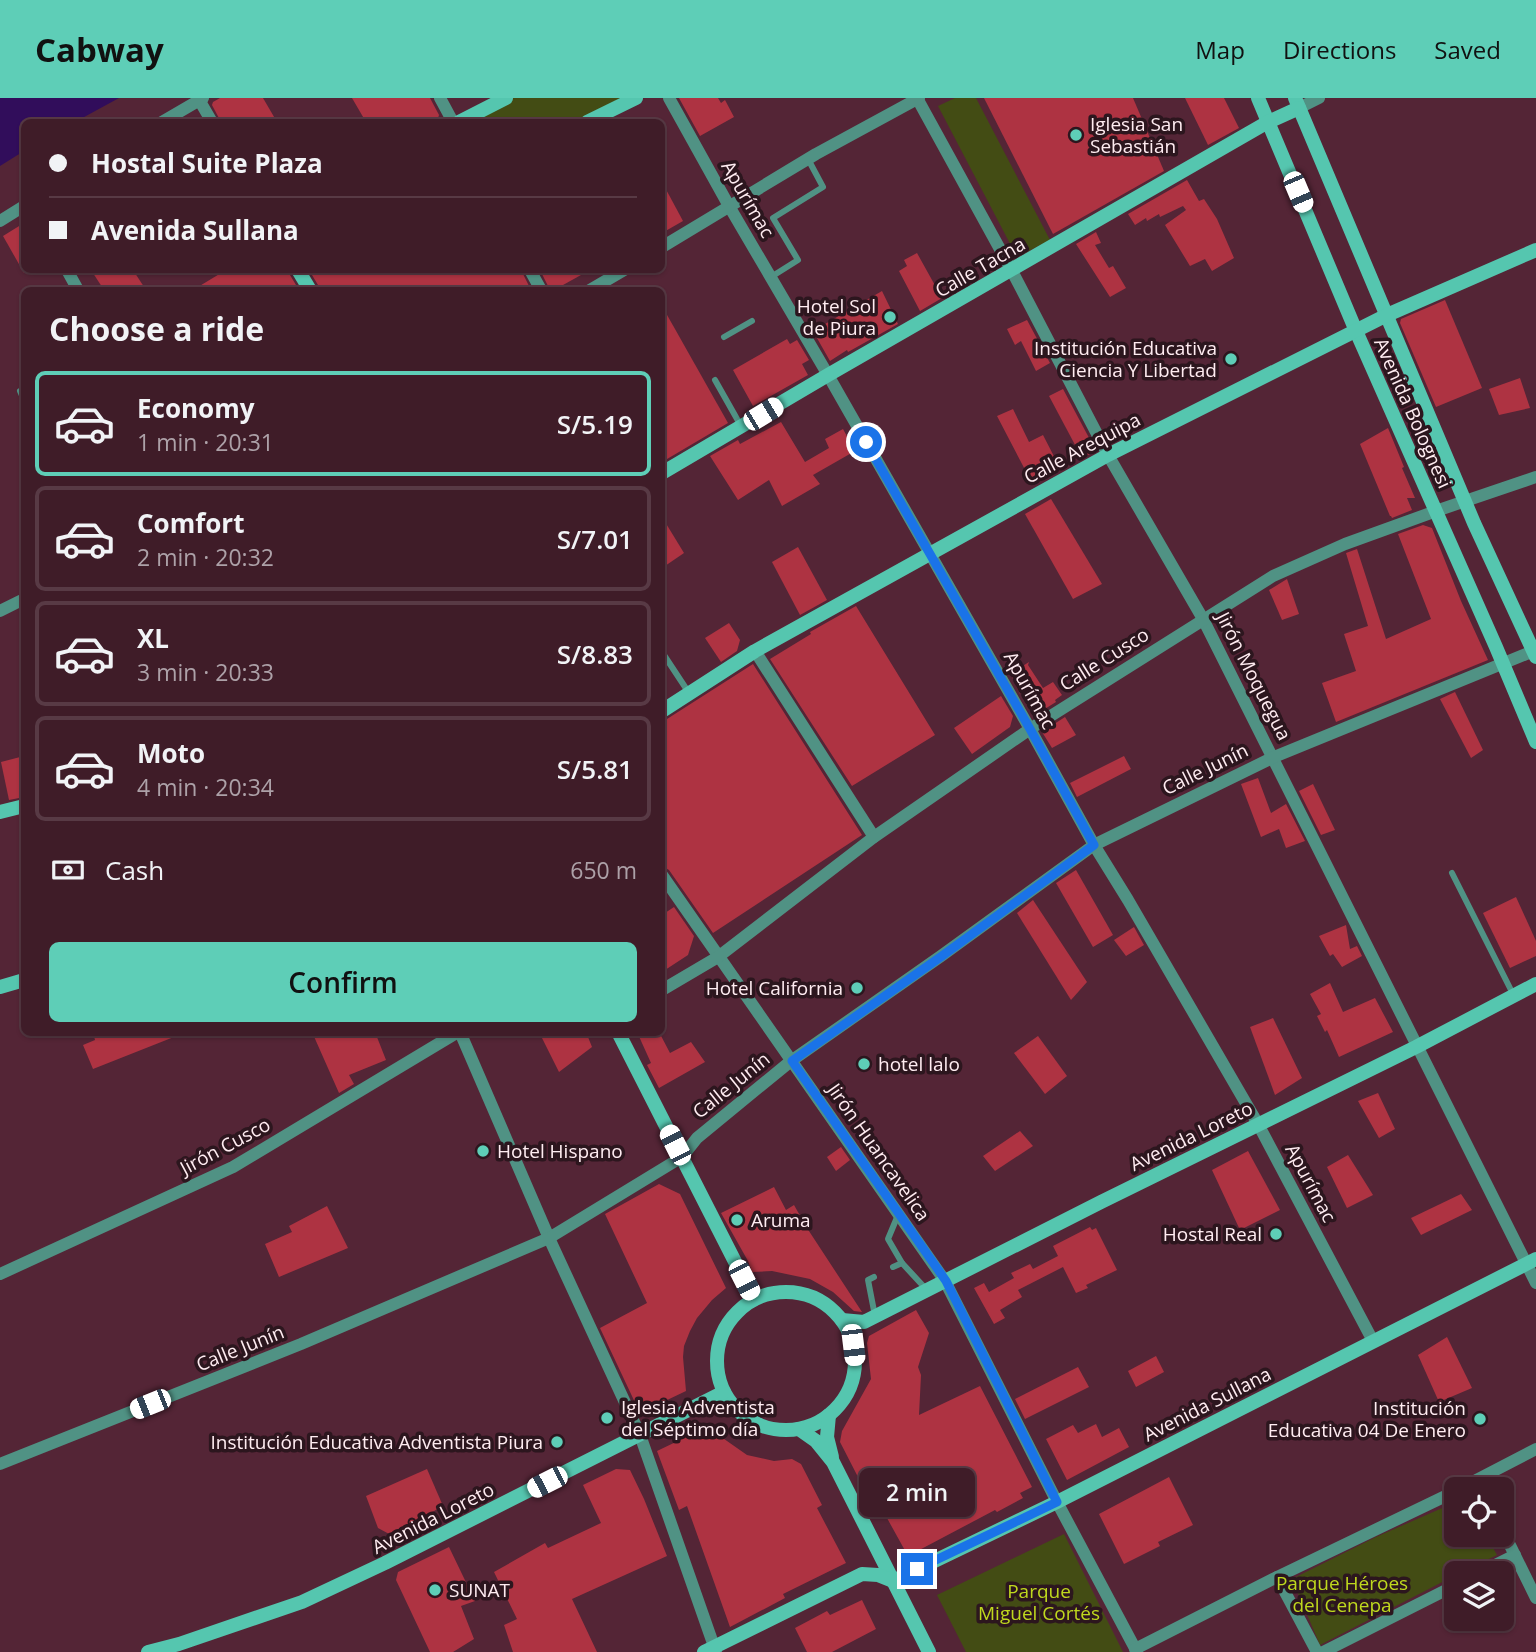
<!DOCTYPE html>
<html lang="en">
<head>
<meta charset="utf-8">
<style>
  body { margin:0; font-family:"Open Sans",sans-serif; background:#4a2934; color:#f1f3f6; height:100vh; display:flex; flex-direction:column; font-size:26px; white-space:nowrap }
  * { box-sizing:border-box; margin:0 }
  p { font-size:23px; color:#ada1a8 }
  .icon { flex:none; width:38px; height:38px; fill:none; stroke:currentColor; stroke-width:2; stroke-linecap:round; stroke-linejoin:round }
  .map { position:relative; flex:1; overflow:hidden }
  .sheet { position:absolute; left:21px; top:189px; width:644px; height:749px; display:flex; flex-direction:column; background:#3f1c28; border-radius:10px; box-shadow:0 2px 5px #0004,0 0 0 2px #583a45 }
  .sheet>* { flex:none }
  .banner { position:absolute; left:21px; top:21px; width:644px; height:154px; border-radius:10px; box-shadow:0 2px 5px #0004,0 0 0 2px #583a45; display:grid; align-content:center; height:154px; padding:0 28px; background:#3f1c28 }
  .controls { position:absolute; left:1444px; top:1379px; display:grid; gap:14px }
  .controls a { display:grid; place-items:center; width:70px; height:70px; border-radius:10px; background:#3f1c28; box-shadow:0 2px 5px #0004,0 0 0 2px #583a45; font-size:35px }
  .end { position:absolute; width:32px; height:32px; margin:-16px; border:9px solid #1a73e8; background:#fff; box-shadow:0 0 0 4px #fff }
  .from { border-radius:50% }
  .bubble { position:absolute; height:49px; border-radius:10px; background:#3f1c28; box-shadow:0 2px 5px #0004,0 0 0 2px #583a45; font-size:23px; font-weight:600; line-height:49px; text-align:center }
  .car { position:absolute; width:21px; height:42px; margin:-21px -10px; border-radius:9px; box-shadow:0 0 5px 2px #0007; background:linear-gradient(#fff 24%,#345 0 40%,#fff 0 76%,#345 0 86%,#fff 0) }
  .banner b { display:flex; align-items:center; gap:24px; height:66px; font-size:26px }
  .banner b+b { border-top:2px solid #583a45 }
  .banner i { width:18px; height:18px; background:#f1f3f6 }
  ul { padding:0; list-style:none }
  li { display:flex; align-items:center; gap:21px; height:105px; margin:0 14px 10px; padding:0 14px; border:4px solid #583a45; border-radius:10px }
  li div { flex:1 }
  li b { display:block; font-size:26px }
  li em { font-style:normal; font-weight:600 }
  li.active { border-color:#5eceb7 }
  li>.icon { width:63px; height:63px; stroke-width:1.5 }
  h2 { padding:0 28px; font-size:32px; line-height:84px }
  .pay { display:flex; align-items:center; gap:18px; height:77px; padding:0 28px; font-size:26px }
  .pay p { margin-inline-start:auto }
  .primary-button { display:flex; gap:14px; margin-top:auto; padding:14px 28px }
  .primary-button a { flex:1; height:80px; border-radius:10px; background:#5eceb7; color:#111; font-size:28px; font-weight:600; line-height:80px; text-align:center }
  header { display:flex; align-items:center; gap:42px; box-sizing:border-box; height:98px; padding:0 35px; background:#5eceb7; color:#111 }
  header strong { font-size:33px }
  nav { display:flex; gap:38px; margin-inline-start:auto; font-size:24px }
  .map>svg:first-child { display:block }
</style>
</head>
<body>
<header>
<strong>Cabway</strong>
<nav><a>Map</a><a>Directions</a><a>Saved</a></nav>
</header>
<div class="map">
<svg width="1536" height="1554" viewBox="0 0 1536 1554">
  <rect width="100%" height="100%" fill="#542536"/>
  <!-- green -->
  <g fill="#434c14">
    <polygon points="506,0 636,0 587,24 459,24"/>
    <polygon points="955,0 976,0 1050,142 1017,159 938,8"/>
    <polygon points="1456,1404 1456,1437 1486,1437 1497,1457 1460,1475 1456,1475 1456,1477 1320,1547 1292,1481 1376,1439"/>
    <polygon points="1064,1436 1123,1554 966,1554 937,1497"/>
  </g>
  <!-- water -->
  <polygon fill="#310d5b" points="0,0 119,0 75,24 24,24 24,53 0,68"/>
  <!-- building -->
  <g fill="#ae3342">
    <polygon points="220,0 263,0 277,24 221,24 212,7 213,4"/>
    <polygon points="352,0 430,0 439,17 437,24 366,24"/>
    <polygon points="679,0 718,0 721,5 725,2 734,19 700,38"/>
    <polygon points="984,0 1133,0 1164,73 1053,136"/>
    <polygon points="1185,0 1224,0 1239,30 1208,47"/>
    <polygon points="1187,82 1199,103 1204,101 1217,121 1234,160 1212,173 1205,161 1190,168 1165,127 1186,112 1183,108 1160,119 1159,116 1147,123 1146,120 1135,127 1128,116"/>
    <polygon points="662,84 683,123 662,135"/>
    <polygon points="24,125 24,175 3,138"/>
    <polygon points="1096,134 1101,145 1095,147 1109,170 1113,168 1126,190 1110,199 1076,146"/>
    <polygon points="917,155 942,200 920,213 899,173 907,168 904,162"/>
    <polygon points="91,172 133,172 146,192 104,192"/>
    <polygon points="226,172 288,172 290,177 299,192 193,192"/>
    <polygon points="309,172 521,172 531,192 320,192 318,187"/>
    <polygon points="540,172 590,172 554,192 550,192"/>
    <polygon points="882,193 898,226 848,254 847,252 830,263 813,233"/>
    <polygon points="1445,202 1482,290 1436,309 1400,225 1401,221"/>
    <polygon points="662,208 728,325 662,364"/>
    <polygon points="1027,222 1050,265 1036,273 1021,243 1015,247 1007,231"/>
    <polygon points="787,241 790,246 797,242 809,262 802,266 808,277 753,308 733,272"/>
    <polygon points="1520,280 1530,310 1499,317 1489,291"/>
    <polygon points="1063,291 1096,353 1082,360 1049,298"/>
    <polygon points="1013,311 1029,344 1043,337 1061,372 1033,387 997,318"/>
    <polygon points="781,324 805,364 829,350 825,341 843,331 855,353 813,377 820,386 782,408 769,382 738,402 710,358 738,342 740,346"/>
    <polygon points="1388,330 1404,369 1402,370 1415,400 1407,400 1412,412 1392,420 1391,418 1390,418 1360,346"/>
    <polygon points="1051,401 1102,486 1073,501 1025,416"/>
    <polygon points="662,419 684,455 662,470"/>
    <polygon points="1423,427 1432,430 1461,503 1488,562 1336,624 1322,585 1356,573 1344,536 1368,528 1346,455 1357,451 1386,541 1431,521 1398,436"/>
    <polygon points="798,449 827,502 800,517 772,464"/>
    <polygon points="1287,481 1299,516 1282,522 1269,492"/>
    <polygon points="856,508 935,637 852,688 770,561 811,536 810,534"/>
    <polygon points="729,525 740,542 737,553 721,564 705,540"/>
    <polygon points="1029,564 1028,567 1043,590 1053,584 1062,597 1055,602 1056,604 1035,617 1021,592 1020,596 1016,588 1017,587 1010,576"/>
    <polygon points="753,566 862,737 713,835 669,772 662,768 662,622 667,621"/>
    <polygon points="1455,594 1483,652 1471,660 1440,601"/>
    <polygon points="1001,598 1013,618 1010,629 972,656 954,630"/>
    <polygon points="1065,619 1076,637 1052,650 1042,634"/>
    <polygon points="24,658 24,699 9,702 1,664"/>
    <polygon points="1124,658 1131,671 1077,699 1070,685"/>
    <polygon points="1258,680 1271,715 1286,706 1305,743 1286,750 1279,731 1261,739 1241,686"/>
    <polygon points="1313,686 1335,732 1321,737 1299,693"/>
    <polygon points="1076,772 1113,837 1093,849 1056,785"/>
    <polygon points="1516,799 1536,843 1536,858 1510,870 1483,815"/>
    <polygon points="1033,802 1087,884 1071,902 1017,815"/>
    <polygon points="674,809 694,838 688,857 662,874 662,817"/>
    <polygon points="1346,827 1350,851 1357,848 1362,858 1342,869 1333,856 1330,858 1319,838"/>
    <polygon points="1134,829 1144,847 1126,858 1114,842"/>
    <polygon points="1330,885 1343,914 1375,900 1393,934 1339,959 1327,932 1325,934 1317,918 1321,916 1310,896"/>
    <polygon points="1273,920 1302,980 1275,997 1250,929"/>
    <polygon points="93,934 184,934 184,935 93,971 83,947 95,942"/>
    <polygon points="312,934 375,934 386,962 349,977 354,986 339,995"/>
    <polygon points="539,934 586,934 592,949 559,974"/>
    <polygon points="637,934 659,934 670,955 691,944 705,964 659,990 647,967 651,965"/>
    <polygon points="1038,938 1067,978 1045,996 1014,955"/>
    <polygon points="1378,995 1395,1031 1379,1040 1358,1003"/>
    <polygon points="1020,1033 1033,1048 995,1073 983,1058"/>
    <polygon points="841,1049 850,1062 836,1073 827,1059"/>
    <polygon points="1248,1053 1280,1112 1240,1132 1212,1072"/>
    <polygon points="1348,1057 1373,1097 1347,1110 1327,1069"/>
    <polygon points="659,1086 680,1096 726,1190 712,1202 697,1220 690,1233 684,1248 683,1259 686,1293 642,1314 639,1313 600,1230 647,1205 605,1116"/>
    <polygon points="774,1089 786,1112 794,1107 807,1130 862,1214 854,1213 833,1194 810,1181 772,1173 752,1174 748,1163 721,1115"/>
    <polygon points="1461,1096 1472,1112 1421,1137 1411,1120"/>
    <polygon points="327,1108 348,1150 279,1179 265,1146 292,1134 289,1128"/>
    <polygon points="1090,1129 1092,1132 1096,1130 1117,1172 1086,1187 1088,1190 1076,1195 1063,1169 1018,1192 1022,1199 1000,1212 1005,1220 994,1226 974,1190 984,1185 989,1194 1014,1180 1011,1175 1030,1166 1033,1171 1058,1158 1053,1148"/>
    <polygon points="916,1212 929,1235 918,1269 921,1277 919,1317 980,1288 1032,1389 1020,1395 1023,1400 997,1414 995,1412 908,1458 882,1411 876,1414 840,1344 842,1333 871,1281 867,1245 869,1238"/>
    <polygon points="1447,1239 1472,1290 1439,1304 1418,1257"/>
    <polygon points="1156,1258 1164,1274 1136,1289 1128,1273"/>
    <polygon points="1078,1269 1089,1289 1025,1321 1015,1301"/>
    <polygon points="1096,1326 1102,1339 1119,1330 1129,1349 1067,1382 1046,1341 1073,1327 1078,1335"/>
    <polygon points="707,1329 747,1357 774,1363 792,1361 801,1366 822,1407 817,1410 846,1465 783,1496 785,1500 730,1529 687,1408 679,1412 657,1353"/>
    <polygon points="427,1371 443,1408 391,1437 378,1430 366,1398"/>
    <polygon points="616,1371 630,1372 644,1401 667,1458 572,1501 597,1554 513,1554 504,1527 517,1521 494,1474 545,1445 548,1450 601,1425 583,1387"/>
    <polygon points="1169,1379 1193,1427 1158,1444 1160,1448 1124,1466 1099,1416"/>
    <polygon points="449,1449 475,1503 461,1508 474,1541 453,1554 430,1554 396,1482 398,1474"/>
    <polygon points="862,1502 876,1531 832,1554 807,1554 795,1530 827,1513 830,1517"/>
  </g>
  <g fill="none" stroke-linecap="round" stroke-linejoin="round">
    <!-- lane -->
    <g stroke="#509284" stroke-width="6">
      <polyline points="771,179 798,162 773,120 823,89 808,61"/>
      <polyline points="724,239 752,223"/>
      <polyline points="715,282 741,328"/>
      <polyline points="20,293 24,302"/>
      <polyline points="662,554 689,595"/>
      <polyline points="1452,775 1514,898"/>
      <polyline points="898,1117 888,1141 902,1165"/>
      <polyline points="893,1169 902,1165 926,1191"/>
      <polyline points="874,1179 868,1182 875,1218"/>
    </g>
    <!-- street -->
    <g stroke="#509284" stroke-width="12">
      <polyline points="198,0 212,24"/>
      <polyline points="440,0 453,24"/>
      <polyline points="669,0 729,108 828,277 1030,631 1094,747 1128,802 1258,1026 1373,1243"/>
      <polyline points="917,0 1012,173 1108,357 1203,521 1536,1185"/>
      <polyline points="1299,10 1319,0"/>
      <polyline points="162,24 203,0"/>
      <polyline points="0,123 24,108"/>
      <polyline points="662,149 816,56 919,0"/>
      <polyline points="67,172 78,192"/>
      <polyline points="530,172 541,192"/>
      <polyline points="590,192 624,172"/>
      <polyline points="0,513 24,501"/>
      <polyline points="755,553 874,739"/>
      <polyline points="662,777 945,1183 1057,1404 1137,1554"/>
      <polyline points="662,892 718,859 874,739 1030,631 1273,478 1345,446 1436,413 1536,379"/>
      <polyline points="460,934 549,1140 640,1337 716,1554"/>
      <polyline points="0,1176 233,1069 458,934"/>
      <polyline points="0,1366 301,1246 549,1140 682,1059 697,1040 791,963 941,858 1094,747 1274,659 1536,552"/>
      <polyline points="1459,1391 1536,1351"/>
      <polyline points="1502,1431 1536,1500"/>
      <polyline points="1479,1475 1515,1457"/>
      <polyline points="1277,1479 1317,1554"/>
      <polyline points="1135,1551 1277,1479 1456,1393"/>
      <polyline points="1323,1554 1456,1487"/>
    </g>
    <!-- secondary -->
    <g stroke="#55c6af" stroke-width="14">
      <polyline points="1258,0 1356,233 1496,549 1536,644"/>
      <polyline points="1295,0 1474,425 1536,559"/>
      <polyline points="459,24 506,0"/>
      <polyline points="587,24 636,0"/>
      <polyline points="298,172 310,192"/>
      <polyline points="662,375 828,277 1268,24 1299,10"/>
      <polyline points="662,613 755,553 1108,357 1387,217 1536,152"/>
      <polyline points="0,714 24,708"/>
      <polyline points="0,889 24,882"/>
      <polyline points="618,934 754,1201"/>
      <circle cx="786" cy="1263" r="69"/>
      <polyline points="842,1222 864,1224 1101,1104 1416,949 1536,886"/>
      <polyline points="829,1317 827,1339 832,1359"/>
      <polyline points="799,1331 816,1343 833,1364 929,1554"/>
      <polyline points="148,1554 179,1546 302,1504 385,1465 724,1294"/>
      <polyline points="704,1554 862,1476 878,1477 893,1483 1057,1404 1536,1161"/>
    </g>
  </g>
  <g fill="none" stroke-linecap="round" stroke-linejoin="round">
    <!-- route -->
    <polyline stroke="#1a73e8" stroke-width="9" points="866,344 1030,631 1094,747 942,858 792,963 946,1183 1057,1404 917,1471"/>
  </g>
  <!-- markers -->
  <g fill="#5eceb7" stroke="#2c161e" stroke-width="2.5">
    <circle cx="1076" cy="37" r="7"/>
    <circle cx="890" cy="219" r="7"/>
    <circle cx="1231" cy="261" r="7"/>
    <circle cx="857" cy="890" r="7"/>
    <circle cx="864" cy="966" r="7"/>
    <circle cx="483" cy="1053" r="7"/>
    <circle cx="737" cy="1122" r="7"/>
    <circle cx="1276" cy="1136" r="7"/>
    <circle cx="607" cy="1320" r="7"/>
    <circle cx="1480" cy="1321" r="7"/>
    <circle cx="557" cy="1344" r="7"/>
    <circle cx="435" cy="1492" r="7"/>
  </g>
  <g text-anchor="middle" dominant-baseline="central" stroke-width="7" stroke-linejoin="round" paint-order="stroke">
    <!-- poi labels -->
    <g font-size="19" fill="#ffecf1" stroke="#2c161e" text-anchor="start">
      <text x="1090" y="26">Iglesia San<tspan x="1090" dy="22">Sebastián</tspan></text>
      <text x="876" y="208" text-anchor="end">Hotel Sol<tspan x="876" dy="22">de Piura</tspan></text>
      <text x="1217" y="250" text-anchor="end">Institución Educativa<tspan x="1217" dy="22">Ciencia Y Libertad</tspan></text>
      <text x="843" y="890" text-anchor="end">Hotel California</text>
      <text x="878" y="966">hotel lalo</text>
      <text x="497" y="1053">Hotel Hispano</text>
      <text x="751" y="1122">Aruma</text>
      <text x="1262" y="1136" text-anchor="end">Hostal Real</text>
      <text x="621" y="1309">Iglesia Adventista<tspan x="621" dy="22">del Séptimo día</tspan></text>
      <text x="1466" y="1310" text-anchor="end">Institución<tspan x="1466" dy="22">Educativa 04 De Enero</tspan></text>
      <text x="543" y="1344" text-anchor="end">Institución Educativa Adventista Piura</text>
      <text x="449" y="1492">SUNAT</text>
    </g>
    <!-- street labels -->
    <g font-size="19" fill="#ffecf1" stroke="#2c161e">
      <text transform="translate(748 101) rotate(60)">Apurímac</text>
      <text transform="translate(980 169) rotate(-30)">Calle Tacna</text>
      <text transform="translate(1413 315) rotate(66)">Avenida Bolognesi</text>
      <text transform="translate(1082 350) rotate(-28)">Calle Arequipa</text>
      <text transform="translate(1104 561) rotate(-32)">Calle Cusco</text>
      <text transform="translate(1254 578) rotate(63)">Jirón Moquegua</text>
      <text transform="translate(1030 592) rotate(61)">Apurímac</text>
      <text transform="translate(1205 671) rotate(-26)">Calle Junín</text>
      <text transform="translate(731 987) rotate(-39)">Calle Junín</text>
      <text transform="translate(1191 1038) rotate(-26)">Avenida Loreto</text>
      <text transform="translate(225 1048) rotate(-28)">Jirón Cusco</text>
      <text transform="translate(879 1054) rotate(55)">Jirón Huancavelica</text>
      <text transform="translate(1311 1085) rotate(62)">Apurímac</text>
      <text transform="translate(240 1250) rotate(-22)">Calle Junín</text>
      <text transform="translate(1207 1306) rotate(-27)">Avenida Sullana</text>
      <text transform="translate(433 1420) rotate(-27)">Avenida Loreto</text>
    </g>
    <!-- park labels -->
    <g font-size="19" fill="#bfd81e" stroke="#2c161e">
      <text x="1342" y="1485">Parque Héroes<tspan x="1342" dy="22">del Cenepa</tspan></text>
      <text x="1039" y="1493">Parque<tspan x="1039" dy="22">Miguel Cortés</tspan></text>
    </g>
  </g>
</svg>
<div class="controls">
<a><svg class="icon" aria-label="locate" viewBox="0 0 24 24"><circle cx="12" cy="12" r="6"/><path d="M12 2v4M12 18v4M2 12h4M18 12h4"/></svg></a>
<a><svg class="icon" aria-label="layers" viewBox="0 0 24 24"><path d="M12 4l9 5-9 5-9-5zM3 14l9 5 9-5"/></svg></a>
</div>
<i class="end from" style="left:866px;top:344px"></i>
<i class="end" style="left:917px;top:1471px"></i>
<div class="bubble" style="left:859px;top:1370px;width:116px">2 min</div>
<i class="car" style="left:1298px;top:94px;rotate:157deg"></i>
<i class="car" style="left:763px;top:316px;rotate:59deg"></i>
<i class="car" style="left:675px;top:1047px;rotate:333deg"></i>
<i class="car" style="left:744px;top:1182px;rotate:153deg"></i>
<i class="car" style="left:853px;top:1247px;rotate:173deg"></i>
<i class="car" style="left:150px;top:1306px;rotate:248deg"></i>
<i class="car" style="left:547px;top:1384px;rotate:243deg"></i>
<div class="banner">
<b><i class="from"></i>Hostal Suite Plaza</b>
<b><i></i>Avenida Sullana</b>
</div>
<section class="sheet">
<h2>Choose a ride</h2>
<ul>
<li class="active"><svg class="icon" aria-label="car" viewBox="0 0 24 24"><path d="M5 17H2v-5l4-1 3-4h7l3 4 3 1v5h-3M9 17h6M6 11h13"/><circle cx="7" cy="17" r="2"/><circle cx="17" cy="17" r="2"/></svg><div><b>Economy</b><p>1 min · 20:31</p></div><em>S/5.19</em></li>
<li><svg class="icon" aria-label="car" viewBox="0 0 24 24"><path d="M5 17H2v-5l4-1 3-4h7l3 4 3 1v5h-3M9 17h6M6 11h13"/><circle cx="7" cy="17" r="2"/><circle cx="17" cy="17" r="2"/></svg><div><b>Comfort</b><p>2 min · 20:32</p></div><em>S/7.01</em></li>
<li><svg class="icon" aria-label="car" viewBox="0 0 24 24"><path d="M5 17H2v-5l4-1 3-4h7l3 4 3 1v5h-3M9 17h6M6 11h13"/><circle cx="7" cy="17" r="2"/><circle cx="17" cy="17" r="2"/></svg><div><b>XL</b><p>3 min · 20:33</p></div><em>S/8.83</em></li>
<li><svg class="icon" aria-label="car" viewBox="0 0 24 24"><path d="M5 17H2v-5l4-1 3-4h7l3 4 3 1v5h-3M9 17h6M6 11h13"/><circle cx="7" cy="17" r="2"/><circle cx="17" cy="17" r="2"/></svg><div><b>Moto</b><p>4 min · 20:34</p></div><em>S/5.81</em></li>
</ul>
<div class="pay"><svg class="icon" aria-label="cash" viewBox="0 0 24 24"><path d="M3 7h18v10H3z"/><circle cx="12" cy="12" r="2"/></svg>Cash<p>650 m</p></div>
<div class="primary-button"><a>Confirm</a></div>
</section>
</div>
</body>
</html>
